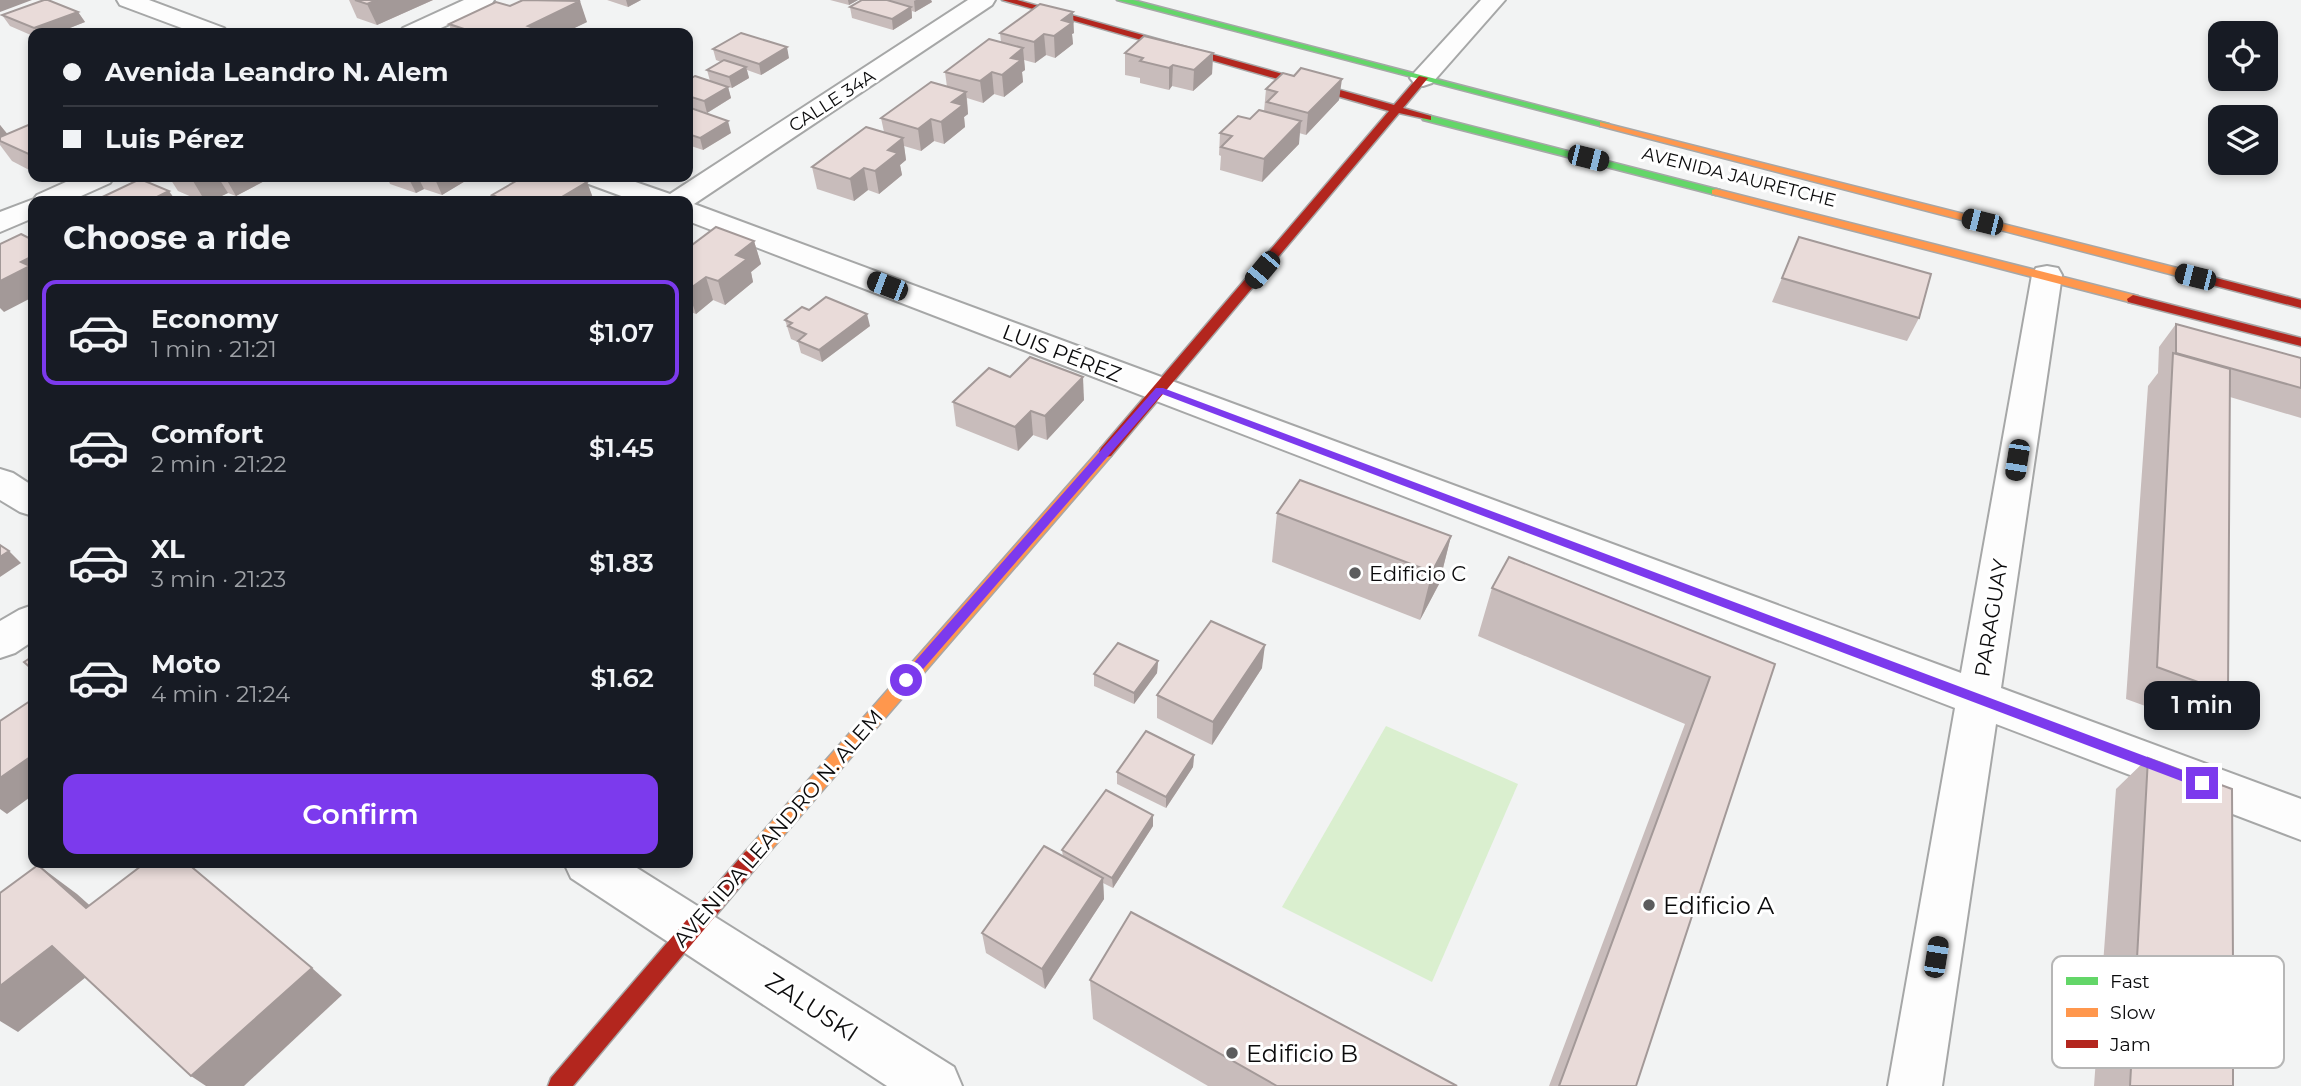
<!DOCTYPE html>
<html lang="en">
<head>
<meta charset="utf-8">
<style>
  body { margin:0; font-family:Montserrat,sans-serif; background:#20242c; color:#f1f3f6; height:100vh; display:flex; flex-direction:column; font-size:26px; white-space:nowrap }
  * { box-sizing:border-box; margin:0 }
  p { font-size:23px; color:#9ea1a6 }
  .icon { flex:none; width:38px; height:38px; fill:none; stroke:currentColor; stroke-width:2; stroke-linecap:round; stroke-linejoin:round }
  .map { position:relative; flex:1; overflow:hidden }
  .sheet { position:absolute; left:28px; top:196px; width:665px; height:672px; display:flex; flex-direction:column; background:#171b24; border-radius:14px; box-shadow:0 4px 10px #0003 }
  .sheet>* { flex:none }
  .hud { position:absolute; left:28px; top:28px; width:665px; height:154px; border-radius:14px; box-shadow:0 4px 10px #0003; display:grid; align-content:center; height:154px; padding:0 35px; background:#171b24 }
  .controls { position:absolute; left:2208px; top:21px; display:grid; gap:14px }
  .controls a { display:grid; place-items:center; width:70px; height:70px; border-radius:14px; background:#171b24; box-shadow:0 4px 10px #0003; font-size:35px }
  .end { position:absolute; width:32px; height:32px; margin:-16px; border:9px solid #7c3aed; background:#fff; box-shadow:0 0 0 4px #fff }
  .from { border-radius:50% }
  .bubble { position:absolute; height:49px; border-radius:14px; background:#171b24; box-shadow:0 4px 10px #0003; font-size:23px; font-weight:600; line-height:49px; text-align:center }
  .car { position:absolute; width:21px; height:42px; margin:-21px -10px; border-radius:9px; box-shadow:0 0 5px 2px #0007; background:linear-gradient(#222 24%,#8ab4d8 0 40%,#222 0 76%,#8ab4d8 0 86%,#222 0) }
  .hud b { display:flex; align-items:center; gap:24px; height:66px; font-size:26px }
  .hud b+b { border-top:2px solid #363941 }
  .hud i { width:18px; height:18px; background:#f1f3f6 }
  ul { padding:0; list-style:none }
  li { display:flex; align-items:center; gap:21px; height:105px; margin:0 14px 10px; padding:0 21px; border:4px solid transparent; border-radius:14px }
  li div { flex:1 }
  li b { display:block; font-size:26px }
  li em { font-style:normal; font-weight:600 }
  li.on { border-color:#7c3aed }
  li>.icon { width:63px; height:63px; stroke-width:1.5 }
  h2 { padding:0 35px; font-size:32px; line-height:84px }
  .action { display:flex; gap:14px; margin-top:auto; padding:14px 35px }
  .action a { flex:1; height:80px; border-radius:14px; background:#7c3aed; color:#fff; font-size:28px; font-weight:600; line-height:80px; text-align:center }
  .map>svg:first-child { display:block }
</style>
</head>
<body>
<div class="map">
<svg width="2301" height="1086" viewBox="0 0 2301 1086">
  <rect width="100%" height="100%" fill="#f2f3f3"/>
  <!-- green -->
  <polygon fill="#daefcf" points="1386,726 1518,784 1432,982 1282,907"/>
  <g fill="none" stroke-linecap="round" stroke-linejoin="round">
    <defs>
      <g id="street">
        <polygon points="117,0 149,0 224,28 228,33 195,33 120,5"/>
        <polygon points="464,0 494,0 491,5 430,33 399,33 403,28"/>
        <polygon points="968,0 995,0 992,5 694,204 1961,673 2032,275 2036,268 2047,266 2058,268 2062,275 2001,688 2301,799 2301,840 1996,724 1942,1086 1888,1086 1955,708 688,221 688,201 635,201 586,183 582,177 621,177 670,194"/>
        <polygon points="1481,0 1505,0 1432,83 1423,86 1414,83 1410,78 1414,73"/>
        <polygon points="77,177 114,177 110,183 70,201 33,201 33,218 0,232 0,212 34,199 37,195"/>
        <polygon points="0,469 13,473 33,486 33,516 20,512 0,500"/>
        <polygon points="33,605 33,641 15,653 0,658 0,621 19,610"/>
        <polygon points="564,863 629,863 954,1067 962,1086 887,1086 571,878"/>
      </g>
      <g id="fast">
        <polygon points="1117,0 1133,0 1609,124 1600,126"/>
        <polygon points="1427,115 1720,190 1722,192 1716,195 1423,120 1422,118"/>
      </g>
      <g id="slow">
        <polygon points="1600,122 2201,274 2203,277 2201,280 2193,280 1600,126"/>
        <polygon points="1716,189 2138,296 2139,299 2133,303 1712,194 1712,190"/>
        <polygon points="1106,447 1113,452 1111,456 759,864 752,867 745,864 742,858 745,852 1101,448"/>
      </g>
      <g id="jam">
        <polygon points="1002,0 1017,0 1394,105 1419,76 1428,78 1403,108 1431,116 1431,120 1399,113 1111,456 1106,457 1099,452 1101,448 1389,111"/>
        <polygon points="2197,273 2301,300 2301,308 2193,280 2193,274"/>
        <polygon points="2133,295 2301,338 2301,346 2128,302 2127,299"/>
        <polygon points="752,849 759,852 762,858 759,864 573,1086 548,1086 551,1078 745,852"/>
      </g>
    </defs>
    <!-- street casing -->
    <use href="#street" stroke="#a6a7a7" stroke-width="4"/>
    <!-- fast casing -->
    <use href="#fast" stroke="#a6a7a7" stroke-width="3"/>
    <!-- slow casing -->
    <use href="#slow" stroke="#a6a7a7" stroke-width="3"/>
    <!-- jam casing -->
    <use href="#jam" stroke="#a6a7a7" stroke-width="3"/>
    <!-- street -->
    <use href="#street" fill="#fdfdfd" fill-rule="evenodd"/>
    <!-- fast -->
    <use href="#fast" fill="#63d668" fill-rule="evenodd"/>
    <!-- slow -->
    <use href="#slow" fill="#ff974d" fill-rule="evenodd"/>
    <!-- jam -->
    <use href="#jam" fill="#b3261e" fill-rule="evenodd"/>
  </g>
  <!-- wall -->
  <g fill="#c8bcbb">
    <polygon points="349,0 433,0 377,25 357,18"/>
    <polygon points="607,0 641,0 628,7"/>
    <polygon points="830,0 858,0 849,5"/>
    <polygon points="862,0 931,0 932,2 915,12 912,11 912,18 893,30 852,18 850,7"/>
    <polygon points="510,6 587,22 564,33 452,33 449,24"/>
    <polygon points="78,12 85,22 57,33 33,33 33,36 10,26 2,15"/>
    <polygon points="1000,33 1074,33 1072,34 1073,44 1055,58 1046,55 1035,63 1024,60 1025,70 1022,72 1023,82 1004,97 994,94 983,103 967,98 968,114 964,117 965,127 944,144 934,141 921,151 904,146 906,160 900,165 902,175 879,194 868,190 854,201 817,189 812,167 884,132 881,118 947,87 945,72 1001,42"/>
    <polygon points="713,49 789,58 761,75 747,70 749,78 732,88 710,81 707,70 721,62 716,60"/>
    <polygon points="1125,53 1213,53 1212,74 1193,91 1172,86 1169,90 1140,83 1140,78 1125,75"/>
    <polygon points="688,80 728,87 731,98 707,113 688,106"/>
    <polygon points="1266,89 1339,100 1306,135 1299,133 1299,144 1262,182 1220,170 1221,156 1219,155 1220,133 1266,112 1264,111"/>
    <polygon points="688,107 731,133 703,150 688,145"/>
    <polygon points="33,123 33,172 12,161 0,145 0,125 7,134"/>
    <polygon points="169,177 272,177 236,196 228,193 211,201 201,201 178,191"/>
    <polygon points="387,177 472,177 442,195 424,189 416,193 390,184"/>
    <polygon points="535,179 587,182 594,201 494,201 492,195"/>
    <polygon points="1799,237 1919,318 1907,341 1772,302"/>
    <polygon points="754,241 761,264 751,272 753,282 725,305 713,300 696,314 688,311 688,248"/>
    <polygon points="809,310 870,326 822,362 801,353 798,342 791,339 785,320"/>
    <polygon points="2176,324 2301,358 2301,418 2230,397 2228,693 2195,724 2126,699 2148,386 2158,373 2159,347"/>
    <polygon points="1010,377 1084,400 1047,440 1033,435 1018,451 956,426 953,402"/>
    <polygon points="1277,513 1451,536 1439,584 1420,620 1272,562"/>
    <polygon points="1492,588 1775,664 1636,1086 1549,1086 1685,724 1478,636"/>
    <polygon points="1158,661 1157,673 1134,704 1094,686 1094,674"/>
    <polygon points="1262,668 1212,745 1157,718 1157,695"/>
    <polygon points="1194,755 1193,767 1166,808 1117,784 1117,772"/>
    <polygon points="2148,758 2233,965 2266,1047 2233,1066 2233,1086 2094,1086 2116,789"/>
    <polygon points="1153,826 1113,888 1103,883 1104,899 1045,989 986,953 982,933 1063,857 1062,850"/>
    <polygon points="1090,980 1457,1086 1208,1086 1093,1019"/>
  </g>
  <!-- shaded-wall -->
  <g fill="#a39998">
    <polygon points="0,0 32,0 0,12"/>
    <polygon points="376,0 433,0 377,25 367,4"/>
    <polygon points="626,0 641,0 628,7"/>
    <polygon points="848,0 858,0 849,5"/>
    <polygon points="916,0 931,0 932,2 915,12 914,1"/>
    <polygon points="580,1 587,22 564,33 531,33 528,26"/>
    <polygon points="911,7 912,18 893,30 892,19"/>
    <polygon points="78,12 85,22 57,33 37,33 34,28"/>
    <polygon points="1073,12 1074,33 1072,34 1073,44 1055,58 1054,36 1062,20"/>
    <polygon points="496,29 498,33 486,33"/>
    <polygon points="1044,34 1046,55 1035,63 1034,42"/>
    <polygon points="787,47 789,58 761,75 759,64"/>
    <polygon points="1023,48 1025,70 1022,72 1023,82 1004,97 1002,75 1011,58"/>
    <polygon points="1213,53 1212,74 1193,91 1194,70"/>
    <polygon points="1173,65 1172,86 1169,90 1169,68"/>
    <polygon points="746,67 749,78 732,88 729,77"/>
    <polygon points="992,72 994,94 983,103 980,81"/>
    <polygon points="1342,79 1339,100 1306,135 1308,113"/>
    <polygon points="728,87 731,98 707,113 704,101"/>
    <polygon points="966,92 968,114 964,117 965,127 944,144 941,122 952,102"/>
    <polygon points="931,119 934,141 921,151 918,129"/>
    <polygon points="728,121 731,133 703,150 700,138"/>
    <polygon points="1301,121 1299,144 1262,182 1264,159"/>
    <polygon points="0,125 9,136 0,140"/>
    <polygon points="903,138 906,160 900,165 902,175 879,194 875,171 888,150"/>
    <polygon points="864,168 868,190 854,201 850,179"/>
    <polygon points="201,177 218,177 228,193 211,201 205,201 193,181"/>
    <polygon points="225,177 272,177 236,196"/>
    <polygon points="408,177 418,177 424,189 416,193"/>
    <polygon points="434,177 472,177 442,195"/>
    <polygon points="587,182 594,201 555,201"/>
    <polygon points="169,191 176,201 149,201"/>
    <polygon points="754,241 761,264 751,272 753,282 725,305 718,281 736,255"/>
    <polygon points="33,256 33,297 4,312 0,308 0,281 21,262"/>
    <polygon points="706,277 713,300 696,314 688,291"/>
    <polygon points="867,314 870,326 822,362 819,350"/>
    <polygon points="1083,377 1084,400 1047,440 1045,416"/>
    <polygon points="1031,411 1033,435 1018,451 1015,427"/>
    <polygon points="1451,536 1439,584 1420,620 1432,572"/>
    <polygon points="9,551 21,563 0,577 0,557"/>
    <polygon points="1265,645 1262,668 1212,745 1213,722"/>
    <polygon points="1158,661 1157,673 1134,704 1134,693"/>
    <polygon points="33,755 33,795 7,814 0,809 0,778"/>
    <polygon points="1194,755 1193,767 1166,808 1166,797"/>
    <polygon points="1153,815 1153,826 1113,888 1112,878"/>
    <polygon points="38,865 77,894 124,936 86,908"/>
    <polygon points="1103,878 1104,899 1045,989 1042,969"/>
    <polygon points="52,946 91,973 18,1032 0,1021 0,986"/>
    <polygon points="312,968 342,995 244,1086 206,1086 191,1076"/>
  </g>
  <!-- building -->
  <g fill="#e9dbd9" stroke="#a39998" stroke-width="2">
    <polygon points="44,0 48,0 78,12 34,28 2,15"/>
    <polygon points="355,0 377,0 367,4"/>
    <polygon points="523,0 580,1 528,26 543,31 538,33 509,33 496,29 486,33 476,33 449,24 496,2 510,6"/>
    <polygon points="862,0 887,0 911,7 892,19 850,7"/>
    <polygon points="1040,4 1073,12 1062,20 1072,23 1054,36 1044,34 1034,42 1000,33"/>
    <polygon points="741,33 787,47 759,64 713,49"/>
    <polygon points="1144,36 1213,53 1194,70 1173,65 1169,68 1140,61 1143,58 1125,53"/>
    <polygon points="989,39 1023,48 1011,58 1021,60 1002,75 992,72 980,81 945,72"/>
    <polygon points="724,60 746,67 729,77 707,70"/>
    <polygon points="1301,68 1342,79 1308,113 1267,102 1277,92 1266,89 1283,73 1294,76"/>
    <polygon points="695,76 728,87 704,101 688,96 688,80"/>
    <polygon points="931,82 966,92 952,102 963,105 941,122 931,119 918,129 881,118"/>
    <polygon points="688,107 728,121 700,138 688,134"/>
    <polygon points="1259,110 1301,121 1264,159 1221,147 1232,136 1220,133 1238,116 1250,119"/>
    <polygon points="33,123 33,156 0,141 0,137"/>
    <polygon points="866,127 903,138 888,150 898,153 875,171 864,168 850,179 812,167"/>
    <polygon points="182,177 201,177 193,181"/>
    <polygon points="523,177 529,177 535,179 538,177 573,177 587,182 555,201 498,201 502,199 492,195"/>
    <polygon points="140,179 169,191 149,201 94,201"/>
    <polygon points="716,227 754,241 736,255 747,259 718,281 706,277 688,290 688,248"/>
    <polygon points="21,234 33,240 33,256 21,262 30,266 0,281 0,244"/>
    <polygon points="1799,237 1931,274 1919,318 1782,278"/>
    <polygon points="826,297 867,314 819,350 798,341 806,334 788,326 792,323 785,320 802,307 809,310"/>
    <polygon points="2176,324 2301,358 2301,388 2176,353"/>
    <polygon points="2173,353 2230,369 2228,693 2157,667"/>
    <polygon points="1030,357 1083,377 1045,416 1031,411 1015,427 953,402 989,368 1010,377"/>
    <polygon points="1300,480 1451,536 1432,572 1277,513"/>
    <polygon points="0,545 9,551 0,557"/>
    <polygon points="1509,557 1775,664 1636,1086 1559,1086 1710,677 1492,588"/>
    <polygon points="1211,621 1265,645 1213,722 1157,695"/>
    <polygon points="1118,643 1158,661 1134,693 1094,674"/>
    <polygon points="33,656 33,670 24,662"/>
    <polygon points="33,699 33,755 0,778 0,721"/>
    <polygon points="1146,731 1194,755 1166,797 1117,772"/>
    <polygon points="2148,758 2232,789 2233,965 2264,978 2266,1047 2233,1032 2233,1086 2130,1086"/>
    <polygon points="1106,790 1153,815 1112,878 1062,850"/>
    <polygon points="1044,846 1103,878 1042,969 982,933"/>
    <polygon points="145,863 187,863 312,968 191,1076 52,946 0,986 0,893 38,865 86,908"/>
    <polygon points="1131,912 1457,1086 1277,1086 1090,980"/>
  </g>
  <!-- route -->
  <polygon fill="#7c3aed" points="1156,388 1163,388 2206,779 2208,783 2206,787 2197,787 1162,394 911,683 902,683 902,676"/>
  <!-- markers -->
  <g fill="#5c5c5d" stroke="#fff" stroke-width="2.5">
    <circle cx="1355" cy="573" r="7"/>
    <circle cx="1649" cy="905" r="7"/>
    <circle cx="1232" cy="1053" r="7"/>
  </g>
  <g text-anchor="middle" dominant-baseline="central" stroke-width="6" stroke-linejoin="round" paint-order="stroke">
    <!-- far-street labels -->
    <g font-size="18" fill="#0b0b0c" stroke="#fff">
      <text transform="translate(832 101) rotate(-33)">CALLE 34A</text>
      <text transform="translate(1739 177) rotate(14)">AVENIDA JAURETCHE</text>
    </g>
    <!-- street labels -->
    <g font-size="21" fill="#0b0b0c" stroke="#fff">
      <text transform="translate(1062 353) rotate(21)">LUIS PÉREZ</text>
      <text transform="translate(1991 618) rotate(-81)">PARAGUAY</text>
      <text transform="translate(778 828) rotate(-49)">AVENIDA LEANDRO N. ALEM</text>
    </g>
    <!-- poi labels -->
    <g font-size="21" fill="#0b0b0c" stroke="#fff" text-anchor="start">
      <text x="1369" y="573">Edificio C</text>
    </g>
    <!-- near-poi labels -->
    <g font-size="24" fill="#0b0b0c" stroke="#fff" text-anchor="start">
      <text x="1663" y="905">Edificio A</text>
      <text x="1246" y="1053">Edificio B</text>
    </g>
    <!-- near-street labels -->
    <g font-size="24" fill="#0b0b0c" stroke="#fff">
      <text transform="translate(812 1007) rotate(33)">ZALUSKI</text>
    </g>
  </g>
  <!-- legend -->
  <rect x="2052" y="956" width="232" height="112" rx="10" fill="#fff" stroke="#b6b6b6" stroke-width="2"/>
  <rect x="2066" y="977" width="32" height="8" fill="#63d668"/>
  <rect x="2066" y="1008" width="32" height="9" fill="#ff974d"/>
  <rect x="2066" y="1040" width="32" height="8" fill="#b3261e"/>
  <g font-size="19" fill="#0b0b0c">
    <text x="2110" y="988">Fast</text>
    <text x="2110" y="1019">Slow</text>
    <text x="2110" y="1051">Jam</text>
  </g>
</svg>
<div class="controls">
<a><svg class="icon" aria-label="locate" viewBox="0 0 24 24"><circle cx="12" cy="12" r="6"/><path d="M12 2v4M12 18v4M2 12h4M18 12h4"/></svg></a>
<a><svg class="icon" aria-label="layers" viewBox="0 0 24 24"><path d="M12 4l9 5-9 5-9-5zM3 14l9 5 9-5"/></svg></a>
</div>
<i class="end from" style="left:906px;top:680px"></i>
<i class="end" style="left:2202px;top:783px"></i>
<div class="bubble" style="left:2144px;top:681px;width:116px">1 min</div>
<i class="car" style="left:1588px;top:158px;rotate:104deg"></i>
<i class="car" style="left:1982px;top:222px;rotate:284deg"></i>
<i class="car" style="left:1262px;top:270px;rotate:220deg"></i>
<i class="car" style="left:2195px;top:277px;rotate:284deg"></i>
<i class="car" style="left:887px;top:286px;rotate:291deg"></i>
<i class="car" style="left:2017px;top:460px;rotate:189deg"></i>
<i class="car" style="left:1936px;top:957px;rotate:9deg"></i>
<div class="hud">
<b><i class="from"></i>Avenida Leandro N. Alem</b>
<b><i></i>Luis Pérez</b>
</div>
<section class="sheet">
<h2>Choose a ride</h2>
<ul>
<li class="on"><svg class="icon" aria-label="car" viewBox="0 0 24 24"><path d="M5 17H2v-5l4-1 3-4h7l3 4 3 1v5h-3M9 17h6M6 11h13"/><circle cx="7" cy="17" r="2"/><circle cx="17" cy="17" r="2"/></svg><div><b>Economy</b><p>1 min · 21:21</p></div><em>$1.07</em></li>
<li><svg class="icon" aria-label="car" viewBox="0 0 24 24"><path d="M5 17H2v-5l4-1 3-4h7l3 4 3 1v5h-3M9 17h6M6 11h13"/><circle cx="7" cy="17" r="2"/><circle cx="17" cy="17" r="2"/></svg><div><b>Comfort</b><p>2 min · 21:22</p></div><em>$1.45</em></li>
<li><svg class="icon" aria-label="car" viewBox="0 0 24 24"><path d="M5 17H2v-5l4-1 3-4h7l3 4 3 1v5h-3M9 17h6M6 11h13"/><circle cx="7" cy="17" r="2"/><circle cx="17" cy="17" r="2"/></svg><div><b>XL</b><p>3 min · 21:23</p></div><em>$1.83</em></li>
<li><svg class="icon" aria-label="car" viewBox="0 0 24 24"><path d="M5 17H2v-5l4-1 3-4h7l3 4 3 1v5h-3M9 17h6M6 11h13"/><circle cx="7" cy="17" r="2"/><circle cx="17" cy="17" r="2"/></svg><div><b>Moto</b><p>4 min · 21:24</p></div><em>$1.62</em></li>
</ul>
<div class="action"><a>Confirm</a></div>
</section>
</div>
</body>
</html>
